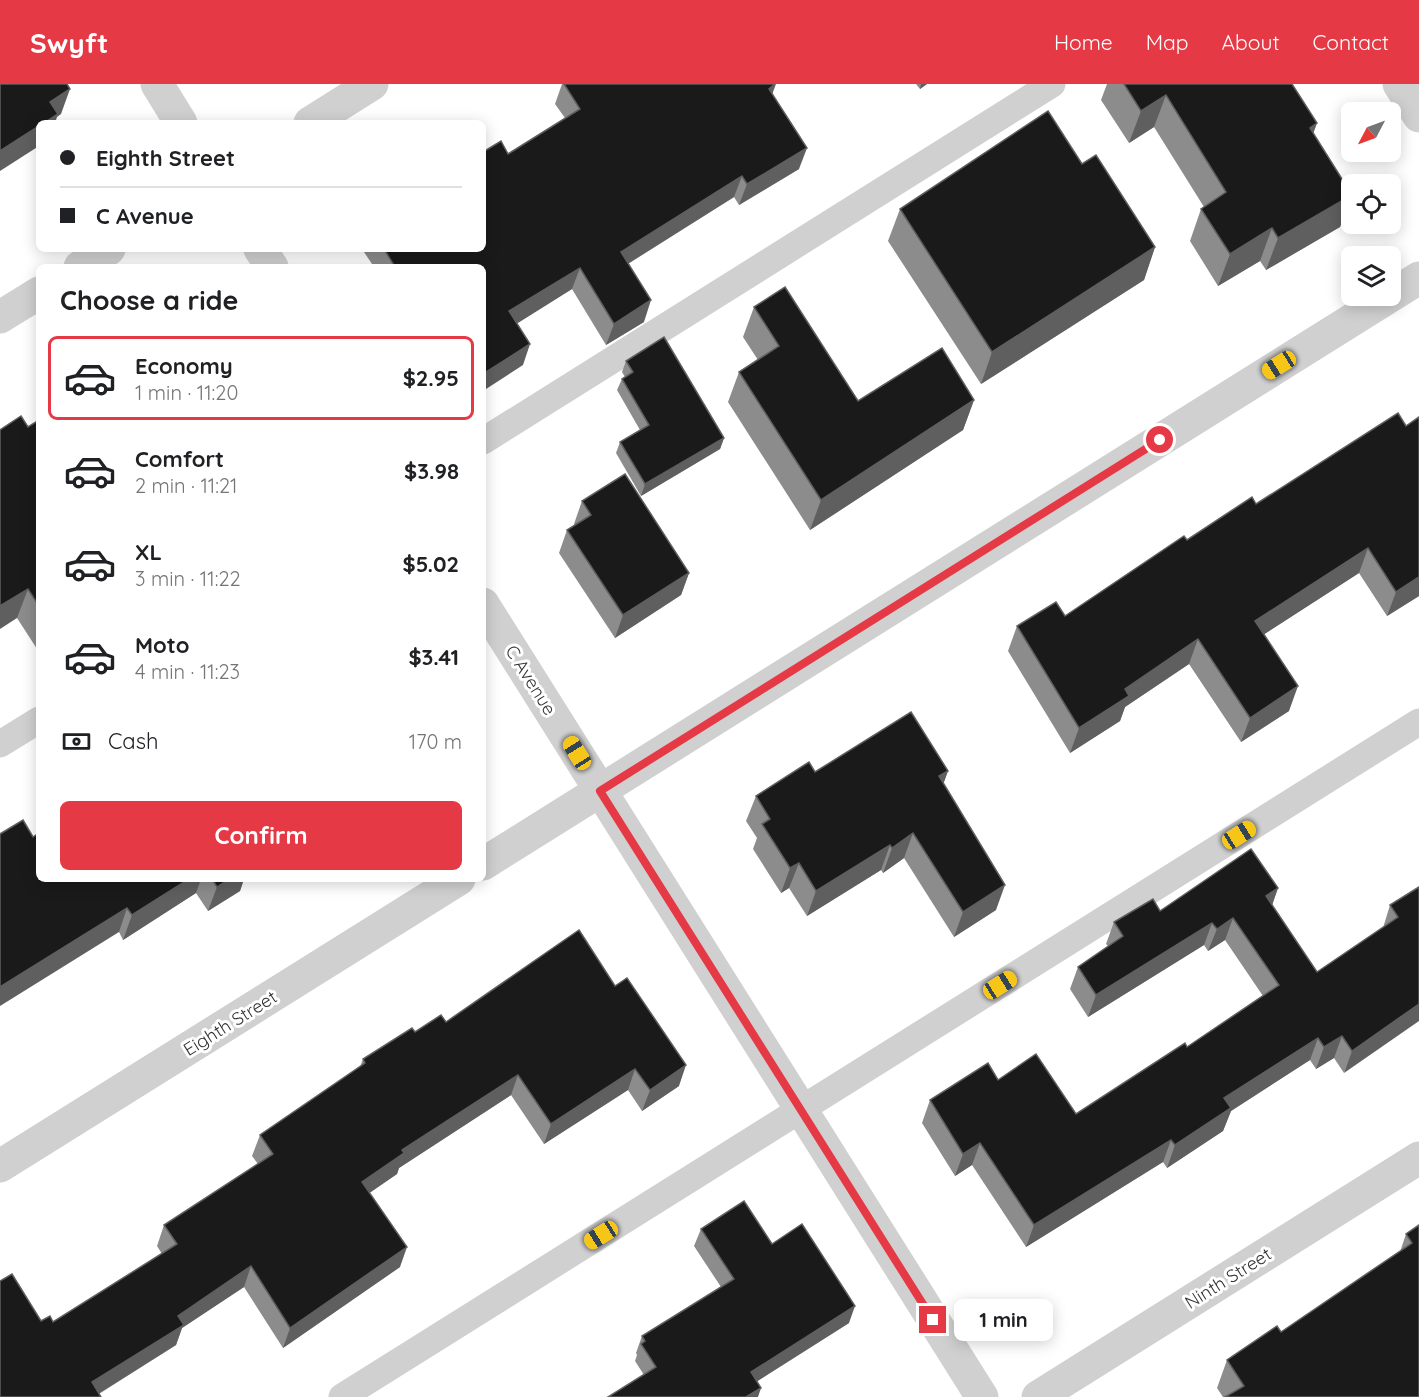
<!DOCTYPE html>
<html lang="en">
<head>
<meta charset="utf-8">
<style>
  body { margin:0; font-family:Quicksand,sans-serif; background:#f2f2f2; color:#202124; height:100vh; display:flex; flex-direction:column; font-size:22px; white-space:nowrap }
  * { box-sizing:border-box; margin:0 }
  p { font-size:20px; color:#757577 }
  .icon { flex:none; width:33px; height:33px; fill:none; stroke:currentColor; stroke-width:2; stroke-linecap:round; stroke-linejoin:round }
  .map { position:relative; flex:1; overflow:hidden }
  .side { position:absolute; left:36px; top:180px; width:450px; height:618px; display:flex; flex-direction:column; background:#fff; border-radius:9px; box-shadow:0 3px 15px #0003 }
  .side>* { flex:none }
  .guide { position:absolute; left:36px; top:36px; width:450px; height:132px; border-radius:9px; box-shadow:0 3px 15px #0003; display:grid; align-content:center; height:132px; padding:0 24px; background:#fff }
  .needle { width:39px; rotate:229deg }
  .controls { position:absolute; left:1341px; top:18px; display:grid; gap:12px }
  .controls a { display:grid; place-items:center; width:60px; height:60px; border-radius:9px; background:#fff; box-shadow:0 3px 15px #0003; font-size:30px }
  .end { position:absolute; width:27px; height:27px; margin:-14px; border:8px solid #e63946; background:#fff; box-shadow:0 0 0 3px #fff }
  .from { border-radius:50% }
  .bubble { position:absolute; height:42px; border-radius:9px; background:#fff; box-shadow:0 3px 15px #0003; font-size:20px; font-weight:700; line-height:42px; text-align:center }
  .car { position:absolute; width:18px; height:36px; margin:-18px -9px; border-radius:8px; box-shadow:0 0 4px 2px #0007; background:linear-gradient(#f5c518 24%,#345 0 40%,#f5c518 0 76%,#345 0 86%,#f5c518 0) }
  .guide b { display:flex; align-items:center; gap:21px; height:57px; font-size:22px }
  .guide b+b { border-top:2px solid #e0e0e0 }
  .guide i { width:15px; height:15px; background:#202124 }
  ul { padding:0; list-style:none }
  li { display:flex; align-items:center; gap:18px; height:84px; margin:0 12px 9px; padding:0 12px; border:3px solid transparent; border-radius:9px }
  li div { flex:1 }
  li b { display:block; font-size:22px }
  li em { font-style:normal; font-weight:700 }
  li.active { border-color:#e63946 }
  li>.icon { width:54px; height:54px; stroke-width:1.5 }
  h2 { padding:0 24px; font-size:27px; line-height:72px }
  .pay { display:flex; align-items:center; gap:15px; height:66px; padding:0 24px; font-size:22px }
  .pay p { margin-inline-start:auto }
  .button { display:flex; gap:12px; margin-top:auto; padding:12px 24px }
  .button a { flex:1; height:69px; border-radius:9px; background:#e63946; color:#fff; font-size:24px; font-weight:700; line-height:69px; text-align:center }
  header { display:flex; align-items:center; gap:36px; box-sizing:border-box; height:84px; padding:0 30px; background:#e63946; color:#fff }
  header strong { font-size:28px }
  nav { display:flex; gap:33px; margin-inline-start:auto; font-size:21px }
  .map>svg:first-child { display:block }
</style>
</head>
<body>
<header>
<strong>Swyft</strong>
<nav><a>Home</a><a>Map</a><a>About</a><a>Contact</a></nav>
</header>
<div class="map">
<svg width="1419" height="1313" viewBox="0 0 1419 1313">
  <rect width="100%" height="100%" fill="#fff"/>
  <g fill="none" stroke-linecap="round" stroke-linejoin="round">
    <!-- service -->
    <g stroke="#d0d0d0" stroke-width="27">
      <polyline points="483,357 1052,0"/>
      <polyline points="0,660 39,636"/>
      <polyline points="342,1313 1419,638"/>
    </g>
    <!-- minor -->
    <g stroke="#d0d0d0" stroke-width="33">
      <polyline points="157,0 181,39"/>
      <polyline points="1399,0 1419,32"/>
      <polyline points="310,39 372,0"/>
      <polyline points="260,165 272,183"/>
      <polyline points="80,183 109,165"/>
      <polyline points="0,233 39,209"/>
      <polyline points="483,520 982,1313"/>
      <polyline points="483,780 1419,194"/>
      <polyline points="0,1082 459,795"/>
      <polyline points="1038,1313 1419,1074"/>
    </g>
  </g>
  <!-- wall -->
  <g fill="#8c8c8c">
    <polygon points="562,0 775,0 772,10 799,85 739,121 734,113 628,180 644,238 606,261 572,205 517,239 523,281 483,183 374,183 362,165 483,165 508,70 565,34 555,20"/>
    <polygon points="916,0 927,0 920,5"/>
    <polygon points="1107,0 1292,0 1317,39 1313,49 1352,110 1340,143 1266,186 1260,177 1218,202 1190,157 1201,125 1204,123 1154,43 1129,59 1101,16"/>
    <polygon points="1082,80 1155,163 1144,196 981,300 888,157 900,125"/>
    <polygon points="754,223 858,317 974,316 963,346 810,446 728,318 739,288 758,276 743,253"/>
    <polygon points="626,277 724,354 720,365 641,412 616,369 620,358 640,346 617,306 622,295 625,293 622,288"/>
    <polygon points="1419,333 1419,512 1387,532 1359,489 1264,550 1289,627 1241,658 1189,580 1125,623 1120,637 1070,669 1008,567 1017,542 1065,532 1187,456 1406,342"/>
    <polygon points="39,336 39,568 17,534 28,343"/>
    <polygon points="582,417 689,489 681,511 615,554 559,469 567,446 575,441 574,440"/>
    <polygon points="948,687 943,700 996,826 954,853 904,774 883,789 881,786 807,832 789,804 781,809 753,765 757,754 746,737 756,712 815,688"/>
    <polygon points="39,795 244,795 240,807 208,827 196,809 123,856 119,848"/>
    <polygon points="1419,803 1344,989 1334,974 1316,985 1310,976 1231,1027 1223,1047 1167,1084 1163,1078 1026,1163 972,1081 955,1092 922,1039 930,1016 998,996 1076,1030 1187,963 1263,912 1225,856 1208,867 1204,861 1088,933 1070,905 1078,883 1108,862 1106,860 1114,838 1160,827 1278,804 1272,821 1317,888 1383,844 1390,821"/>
    <polygon points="579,846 679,1002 642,1027 628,1006 544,1060 511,1011 399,1084 397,1090 369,1109 400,1183 283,1264 244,1203 182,1244 176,1261 99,1310 41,1237 53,1238 162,1170 157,1162 164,1141 258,1080 252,1072 260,1051 360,983 363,975 415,948 446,938"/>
    <polygon points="1419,1141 1419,1313 1223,1313 1217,1304 1227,1276 1281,1248 1400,1168 1406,1150"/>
    <polygon points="701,1145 772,1160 849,1239 757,1297 644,1291 635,1277 637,1271 636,1269 642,1252 721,1203 694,1162"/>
  </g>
  <!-- shaded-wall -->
  <g fill="#5f5f5f">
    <polygon points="776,0 768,21 769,5"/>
    <polygon points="921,0 927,0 920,5"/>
    <polygon points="70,5 61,30 57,33 55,39 42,39 50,18"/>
    <polygon points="1166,11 1154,43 1129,59 1141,27"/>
    <polygon points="1317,39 1305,72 1310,44"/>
    <polygon points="39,42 39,62 0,87 0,67"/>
    <polygon points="807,64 799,85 739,121 747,100"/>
    <polygon points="742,92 734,113 613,189 621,168"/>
    <polygon points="1352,111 1340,143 1266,186 1278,154"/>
    <polygon points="1272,144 1260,177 1218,202 1230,170"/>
    <polygon points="1155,163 1144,196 981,300 992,268"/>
    <polygon points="580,184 572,205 502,249 509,227"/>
    <polygon points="651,216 644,238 606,261 614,240"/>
    <polygon points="530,260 523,281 483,307 483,290"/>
    <polygon points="974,316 963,346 810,446 821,416"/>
    <polygon points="724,354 720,365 641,412 645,400"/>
    <polygon points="1368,464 1359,489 1246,562 1255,537"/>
    <polygon points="689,489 681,511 615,554 623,531"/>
    <polygon points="1419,493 1419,512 1387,532 1396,508"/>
    <polygon points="28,505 17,534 0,545 0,522"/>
    <polygon points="1198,555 1189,580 1125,623 1120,637 1070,669 1079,644 1125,605"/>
    <polygon points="1298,602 1289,627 1241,658 1250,634"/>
    <polygon points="948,687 939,712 939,692"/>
    <polygon points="913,749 904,774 883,789 892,764"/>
    <polygon points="890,761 881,786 807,832 816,807"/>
    <polygon points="799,779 789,804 781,809 790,784"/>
    <polygon points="189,795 201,795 196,809 123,856 132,831"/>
    <polygon points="229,795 244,795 240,807 208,827 217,803"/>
    <polygon points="1005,801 996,826 954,853 963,828"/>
    <polygon points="1278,804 1270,827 1266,812"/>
    <polygon points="127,824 119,848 0,922 0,903"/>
    <polygon points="1233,834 1225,856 1208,867 1217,845"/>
    <polygon points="1212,839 1204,861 1088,933 1096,911"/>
    <polygon points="1419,920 1419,937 1344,989 1352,967"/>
    <polygon points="1342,952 1334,974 1316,985 1324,963"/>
    <polygon points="1318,954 1310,976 1231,1027 1223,1047 1167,1084 1175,1061 1224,1014"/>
    <polygon points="686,981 679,1002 642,1027 650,1006"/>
    <polygon points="635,985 628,1006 544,1060 551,1040"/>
    <polygon points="518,991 511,1011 399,1084 397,1090 355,1119 362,1098 402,1066"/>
    <polygon points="1171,1056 1163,1078 1026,1163 1034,1141"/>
    <polygon points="980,1059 972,1081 955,1092 963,1070"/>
    <polygon points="407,1163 400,1183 283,1264 290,1244"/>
    <polygon points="251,1182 244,1203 182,1244 176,1261 93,1313 92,1298 178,1232"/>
    <polygon points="855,1222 849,1239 745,1305 751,1288"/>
    <polygon points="761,1304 758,1313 746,1313"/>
  </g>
  <!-- building -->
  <g fill="#1a1a1a" stroke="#5f5f5f" stroke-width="1.5">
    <polygon points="0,0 67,0 70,5 50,18 58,30 44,39 39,39 39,42 0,67"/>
    <polygon points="564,0 775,0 769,5 807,64 747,100 742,92 621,168 651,216 614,240 580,184 509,227 530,260 483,290 483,183 395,183 384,165 483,165 483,68 501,57 508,70 580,25"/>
    <polygon points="1124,0 1292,0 1317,39 1310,44 1352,111 1278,154 1272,144 1230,170 1201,125 1226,108 1166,11 1141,27"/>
    <polygon points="1048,27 1082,80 1096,71 1155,163 992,268 900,125"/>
    <polygon points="785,203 858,317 942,264 974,316 821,416 739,288 779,262 754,223"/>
    <polygon points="664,253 724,354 645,400 620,358 649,341 622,295 633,288 626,277"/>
    <polygon points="1398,329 1406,342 1419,333 1419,493 1396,508 1368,464 1255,537 1298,602 1250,634 1198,555 1125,605 1129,612 1079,644 1017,542 1056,518 1065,532 1184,452 1187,456 1252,413 1256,420"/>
    <polygon points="21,332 28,343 39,336 39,522 28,505 0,522 0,346"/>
    <polygon points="625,390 689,489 623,531 567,446 591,431 582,417"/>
    <polygon points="911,628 948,687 939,692 1005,801 963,828 913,749 892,764 890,761 816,807 799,779 790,784 762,740 770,735 756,712 809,678 815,688"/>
    <polygon points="23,736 33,753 39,749 39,795 189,795 132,831 127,824 0,903 0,750"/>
    <polygon points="1251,765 1278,804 1266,812 1317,888 1398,833 1390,821 1419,803 1419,920 1352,967 1342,952 1324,963 1318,954 1224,1014 1231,1024 1175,1061 1171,1056 1034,1141 980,1059 963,1070 930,1016 988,979 998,996 1036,970 1076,1030 1185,959 1187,963 1279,901 1233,834 1217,845 1212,839 1096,911 1078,883 1123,852 1114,838 1153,815 1160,827"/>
    <polygon points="212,795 229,795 217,803"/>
    <polygon points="579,846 615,902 627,894 686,981 650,1006 635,985 551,1040 518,991 402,1066 404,1069 362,1098 407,1163 290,1244 251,1182 178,1232 184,1241 92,1298 101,1313 0,1313 0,1197 12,1190 41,1237 50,1232 53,1238 177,1160 164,1141 273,1070 260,1051 365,979 363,975 412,944 415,948 441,931 446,938"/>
    <polygon points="744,1117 772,1160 802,1140 855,1222 751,1288 761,1304 746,1313 608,1313 656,1283 641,1260 645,1257 642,1252 734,1195 701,1145"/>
    <polygon points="1419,1141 1419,1313 1225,1313 1244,1302 1227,1276 1277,1242 1281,1248 1412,1159 1406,1150"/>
  </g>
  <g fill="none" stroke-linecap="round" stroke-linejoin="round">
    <!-- route -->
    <polyline stroke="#e63946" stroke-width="8" points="933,1236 600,707 1160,356"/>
  </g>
  <g text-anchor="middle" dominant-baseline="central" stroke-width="6" stroke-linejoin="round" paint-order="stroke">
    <!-- street labels -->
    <g font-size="18" fill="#333" stroke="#fff">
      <text transform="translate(531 596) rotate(58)">C Avenue</text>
      <text transform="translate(230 939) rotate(-32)">Eighth Street</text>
      <text transform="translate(1228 1194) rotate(-32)">Ninth Street</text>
    </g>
  </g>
</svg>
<div class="controls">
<a><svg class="needle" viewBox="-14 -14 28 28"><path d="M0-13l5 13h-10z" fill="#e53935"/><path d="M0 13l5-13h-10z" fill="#757577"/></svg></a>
<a><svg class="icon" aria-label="locate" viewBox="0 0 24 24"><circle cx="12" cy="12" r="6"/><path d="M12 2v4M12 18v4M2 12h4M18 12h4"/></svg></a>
<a><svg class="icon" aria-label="layers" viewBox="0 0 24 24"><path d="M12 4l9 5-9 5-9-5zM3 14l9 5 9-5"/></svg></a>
</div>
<i class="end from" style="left:1160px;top:356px"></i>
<i class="end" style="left:933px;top:1236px"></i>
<div class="bubble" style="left:954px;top:1215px;width:99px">1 min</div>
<i class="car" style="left:1279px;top:281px;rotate:238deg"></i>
<i class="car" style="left:577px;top:669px;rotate:328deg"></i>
<i class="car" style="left:1239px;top:751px;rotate:58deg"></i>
<i class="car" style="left:1000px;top:901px;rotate:58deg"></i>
<i class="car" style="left:601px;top:1151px;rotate:238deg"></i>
<div class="guide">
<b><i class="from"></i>Eighth Street</b>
<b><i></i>C Avenue</b>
</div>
<section class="side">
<h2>Choose a ride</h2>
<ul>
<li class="active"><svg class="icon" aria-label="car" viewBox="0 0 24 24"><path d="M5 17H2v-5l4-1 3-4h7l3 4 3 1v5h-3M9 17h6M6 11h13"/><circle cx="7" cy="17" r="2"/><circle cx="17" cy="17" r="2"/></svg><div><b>Economy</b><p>1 min · 11:20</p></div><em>$2.95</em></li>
<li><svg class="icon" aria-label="car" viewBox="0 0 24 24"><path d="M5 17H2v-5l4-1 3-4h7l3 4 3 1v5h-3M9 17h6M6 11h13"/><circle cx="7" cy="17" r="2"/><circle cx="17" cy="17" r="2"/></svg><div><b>Comfort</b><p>2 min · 11:21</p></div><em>$3.98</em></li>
<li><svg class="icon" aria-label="car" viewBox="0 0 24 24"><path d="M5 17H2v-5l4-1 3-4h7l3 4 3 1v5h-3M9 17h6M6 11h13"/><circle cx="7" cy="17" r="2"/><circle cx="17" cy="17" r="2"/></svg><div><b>XL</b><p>3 min · 11:22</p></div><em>$5.02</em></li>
<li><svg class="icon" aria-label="car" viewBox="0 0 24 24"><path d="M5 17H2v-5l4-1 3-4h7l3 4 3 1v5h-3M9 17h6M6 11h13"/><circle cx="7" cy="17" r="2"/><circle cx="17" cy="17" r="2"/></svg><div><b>Moto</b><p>4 min · 11:23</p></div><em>$3.41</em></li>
</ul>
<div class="pay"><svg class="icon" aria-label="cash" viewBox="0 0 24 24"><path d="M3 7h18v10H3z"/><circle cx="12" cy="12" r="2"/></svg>Cash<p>170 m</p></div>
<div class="button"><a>Confirm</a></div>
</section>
</div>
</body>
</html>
